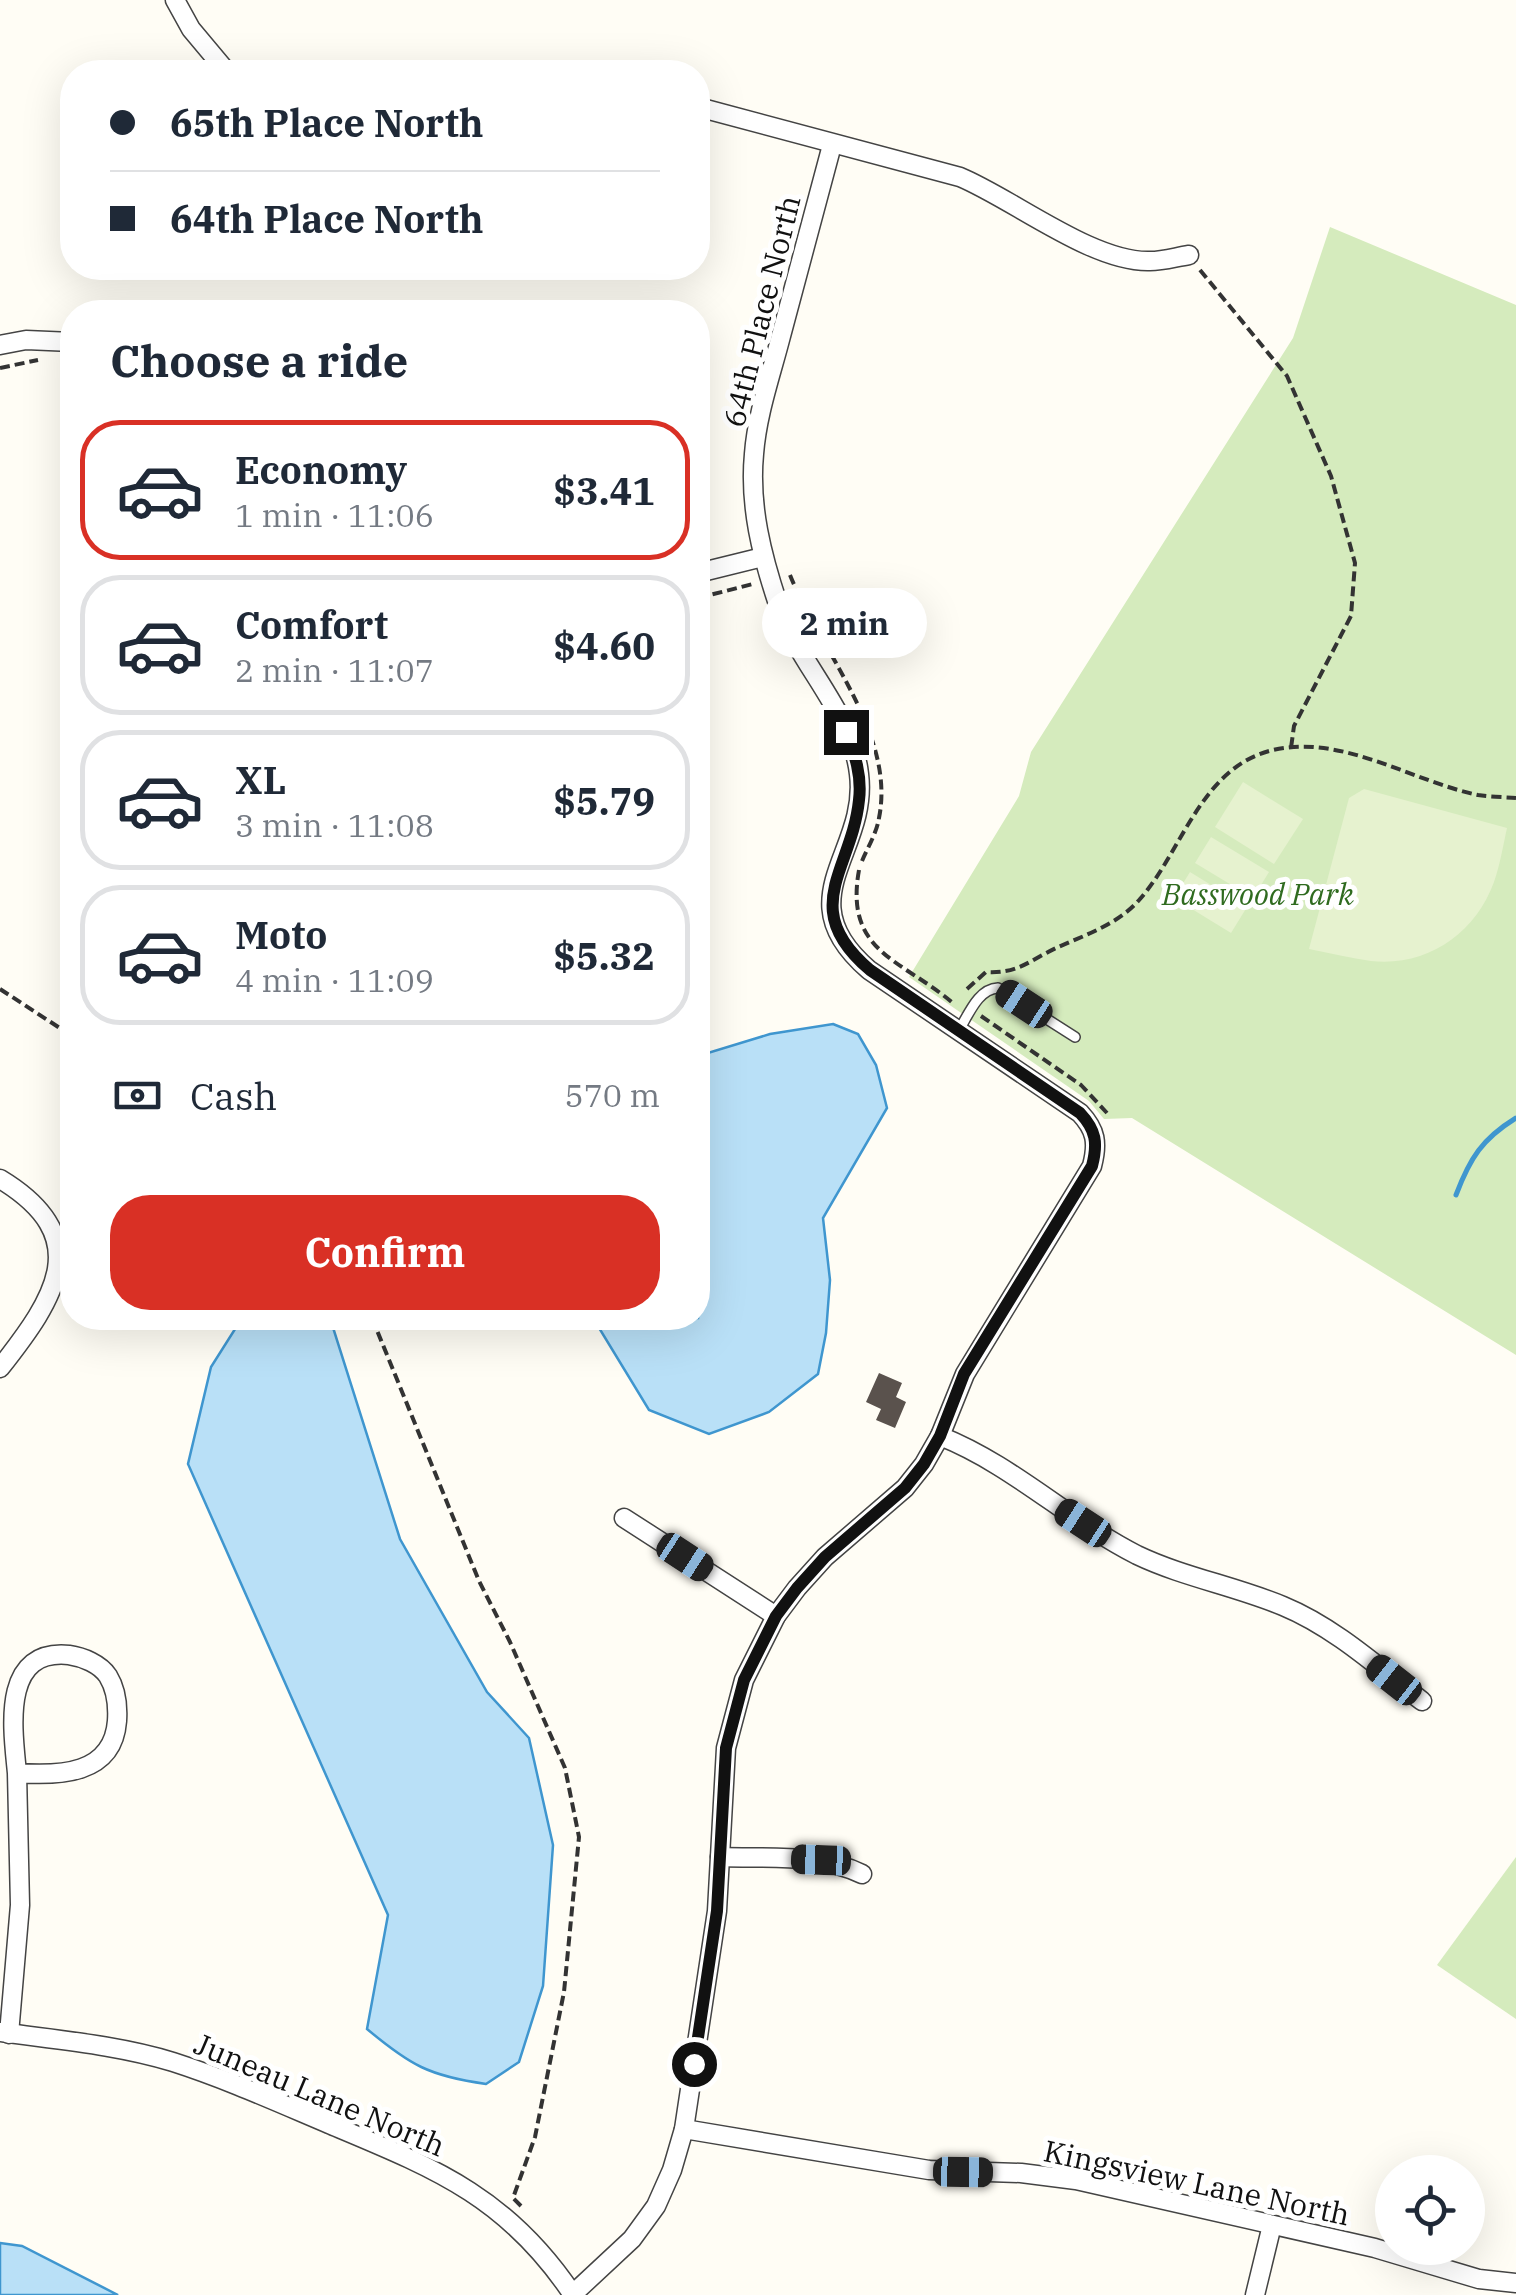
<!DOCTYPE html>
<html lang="en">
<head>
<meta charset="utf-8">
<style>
  body { margin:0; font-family:"IBM Plex Serif",serif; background:#f2f2f3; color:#1f2937; height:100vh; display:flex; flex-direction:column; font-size:38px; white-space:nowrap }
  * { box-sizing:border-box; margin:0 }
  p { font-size:32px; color:#747a83 }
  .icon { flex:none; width:55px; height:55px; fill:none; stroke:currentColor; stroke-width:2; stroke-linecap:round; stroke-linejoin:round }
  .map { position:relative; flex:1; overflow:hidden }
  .panel { position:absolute; left:60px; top:300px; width:650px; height:1030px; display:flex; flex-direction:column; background:#fff; border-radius:40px; box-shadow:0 10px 40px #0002 }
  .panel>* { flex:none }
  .guide { position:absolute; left:60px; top:60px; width:650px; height:220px; border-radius:40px; box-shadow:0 10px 40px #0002; display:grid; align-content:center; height:220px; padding:0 50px; background:#fff }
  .fabs { position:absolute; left:1375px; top:2155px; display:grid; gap:20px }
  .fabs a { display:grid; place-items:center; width:110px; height:110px; border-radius:50%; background:#fff; box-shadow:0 10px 40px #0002; font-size:50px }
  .end { position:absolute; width:45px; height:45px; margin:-22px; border:12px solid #111; background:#fff; box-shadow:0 0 0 5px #fff }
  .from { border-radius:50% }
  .bubble { position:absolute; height:70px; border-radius:35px; background:#fff; box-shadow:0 10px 40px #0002; font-size:32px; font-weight:700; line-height:70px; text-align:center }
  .car { position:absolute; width:30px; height:60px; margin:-30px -15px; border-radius:12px; box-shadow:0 0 8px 2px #0007; background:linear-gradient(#222 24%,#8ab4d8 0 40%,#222 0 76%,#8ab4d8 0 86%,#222 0) }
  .guide b { display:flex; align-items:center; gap:35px; height:95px; font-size:38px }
  .guide b+b { border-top:2px solid #e0e1e3 }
  .guide i { width:25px; height:25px; background:#1f2937 }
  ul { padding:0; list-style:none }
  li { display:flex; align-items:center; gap:30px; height:140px; margin:0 20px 15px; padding:0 30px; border:5px solid #e0e1e3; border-radius:40px }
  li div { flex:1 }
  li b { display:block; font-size:38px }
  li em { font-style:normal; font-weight:700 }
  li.active { border-color:#d93025 }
  li>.icon { width:90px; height:90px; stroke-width:1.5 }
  h2 { padding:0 50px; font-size:45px; line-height:120px }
  .pay { display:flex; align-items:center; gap:25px; height:110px; padding:0 50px; font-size:38px }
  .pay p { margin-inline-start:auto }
  .action { display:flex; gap:20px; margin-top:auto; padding:20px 50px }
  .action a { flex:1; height:115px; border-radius:40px; background:#d93025; color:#fff; font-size:40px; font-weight:700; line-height:115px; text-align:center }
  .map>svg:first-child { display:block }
</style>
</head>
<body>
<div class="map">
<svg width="1516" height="2295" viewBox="0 0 1516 2295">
  <rect width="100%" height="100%" fill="#fffdf5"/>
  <!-- green -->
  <g fill="#d5ebbd">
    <polygon points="1330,227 1516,305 1516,1355 1132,1118 1104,1119 1089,1101 909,977 1019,796 1031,752 1293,338"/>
    <polygon points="1516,1857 1516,2019 1437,1965"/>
  </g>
  <!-- pitch -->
  <g fill="#e6f2cf">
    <polygon points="1243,782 1303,819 1274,864 1215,827"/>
    <path d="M1364 789 1507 828C1503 846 1500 865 1494 882 1475 934 1427 967 1371 961 1351 958 1330 953 1309 949L1349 798Z"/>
    <polygon points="1211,837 1269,872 1253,898 1195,863"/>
    <polygon points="1190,872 1247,907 1231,933 1174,898"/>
  </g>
  <!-- water -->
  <g fill="#b9e0f7" stroke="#3f96cf" stroke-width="2.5">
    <polygon points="833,1024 858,1034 876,1065 887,1108 823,1218 830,1280 826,1333 818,1374 769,1412 709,1434 649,1410 593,1318 698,1318 698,1051 708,1053 770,1034"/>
    <path d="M242 1318H330L400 1539 487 1692 529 1738 553 1845 543 1986 519 2062 486 2084C429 2076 410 2065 367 2029L388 1915 188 1464 211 1367Z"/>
    <polygon points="0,2243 22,2246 118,2295 0,2295"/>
  </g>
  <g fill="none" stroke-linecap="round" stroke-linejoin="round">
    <!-- stream -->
    <path stroke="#3f96cf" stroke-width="5" d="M1456 1195C1470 1158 1482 1139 1516 1118"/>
  </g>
  <!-- building -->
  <polygon fill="#5a524d" points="879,1373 902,1383 896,1397 906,1402 895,1428 876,1420 881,1409 866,1402"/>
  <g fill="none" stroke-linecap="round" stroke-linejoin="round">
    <defs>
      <path id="lane" d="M959 1030C969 1014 978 989 998 988L1075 1037"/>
      <g id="street">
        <polyline points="175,0 191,29 227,72"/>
        <path d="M698 107 960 177C1013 199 1093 263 1150 261 1163 261 1176 257 1189 255"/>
        <polyline points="0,345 26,340 72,342"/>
        <polyline points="698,573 763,557"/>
        <path d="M0 1179C96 1237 56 1297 0 1368"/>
        <path d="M940 1436C1013 1465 1068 1520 1137 1555 1183 1577 1235 1586 1283 1606 1334 1627 1378 1667 1422 1701"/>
        <polyline points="624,1518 776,1616"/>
        <path d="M720 1857C767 1859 819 1853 862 1874"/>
        <path d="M0 2032C57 2040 118 2045 173 2062 226 2079 277 2102 329 2124 434 2168 507 2196 573 2295"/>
        <path d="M9 2034 20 1905 17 1773C59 1776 113 1775 117 1721 118 1706 116 1689 108 1676 100 1664 83 1657 69 1655 0 1648 13 1731 17 1773"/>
        <polyline points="684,2129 929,2170 1021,2173 1076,2180 1375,2248 1479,2279 1516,2283"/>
        <path d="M573 2294 632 2239 656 2206 672 2170 684 2129 717 1911 726 1748 744 1680 776 1616 797 1588 825 1557 905 1488 924 1464 940 1436 965 1374 1092 1166C1098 1143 1096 1130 1080 1113L869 970C785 898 869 853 859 774 852 711 797 663 778 604 762 556 749 506 754 454 757 414 771 375 781 336 798 272 815 208 832 145"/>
        <polyline points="1255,2295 1272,2225"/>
      </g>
    </defs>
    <!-- lane casing -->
    <use href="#lane" stroke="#444" stroke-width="12"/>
    <!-- street casing -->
    <use href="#street" stroke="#444" stroke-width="21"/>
    <!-- path -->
    <g stroke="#333" stroke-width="4" stroke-dasharray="10 5" stroke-linecap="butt">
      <polyline points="1200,270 1287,376 1331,476 1355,563 1351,616 1294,726 1291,748"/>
      <polyline points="0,368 38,360"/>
      <path d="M790 575C820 650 896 734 879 818 877 832 868 847 862 861"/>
      <polyline points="698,598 753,584"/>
      <path d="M859 870C844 953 902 959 954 1004"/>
      <polyline points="0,989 72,1036"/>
      <path d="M967 989 986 972C1017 974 1029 961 1056 948 1085 935 1119 924 1140 899 1183 850 1201 767 1273 750 1343 734 1411 781 1478 795 1490 797 1504 797 1516 798"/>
      <polyline points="981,1016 1081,1085 1107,1113"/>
      <polyline points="372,1318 479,1581 510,1642 565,1768 579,1837 564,1992 535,2137 513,2198 521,2206"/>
    </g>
    <!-- lane -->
    <use href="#lane" stroke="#fff" stroke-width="9"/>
    <!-- street -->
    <use href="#street" stroke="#fff" stroke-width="18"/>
  </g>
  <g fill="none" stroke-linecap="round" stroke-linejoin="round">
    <!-- route -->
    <path stroke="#111" stroke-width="12" d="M694 2064 717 1911 726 1748 744 1680 776 1616 797 1588 825 1557 905 1488 924 1464 940 1436 964 1374 1092 1166C1098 1143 1096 1130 1080 1113L870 970C797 908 852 870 859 800 862 776 855 754 846 732"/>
  </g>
  <g text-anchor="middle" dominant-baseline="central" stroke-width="10" stroke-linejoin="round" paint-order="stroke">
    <!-- street labels -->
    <g font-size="30" fill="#111" stroke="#fff">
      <text transform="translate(761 311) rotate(-76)">64th Place North</text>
      <text transform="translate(320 2094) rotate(23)">Juneau Lane North</text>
      <text transform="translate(1197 2182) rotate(12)">Kingsview Lane North</text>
    </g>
    <!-- park labels -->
    <g font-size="30" font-style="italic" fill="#2f6b1f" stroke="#fff">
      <text x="1258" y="893">Basswood Park</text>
    </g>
  </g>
</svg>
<div class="fabs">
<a><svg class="icon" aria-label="locate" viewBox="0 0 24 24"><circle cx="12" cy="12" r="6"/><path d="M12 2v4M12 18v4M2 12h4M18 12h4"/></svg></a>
</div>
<i class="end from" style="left:694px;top:2064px"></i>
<i class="end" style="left:846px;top:732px"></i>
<div class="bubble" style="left:762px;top:588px;width:165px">2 min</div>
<i class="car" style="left:1024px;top:1004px;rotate:303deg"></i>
<i class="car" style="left:1083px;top:1523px;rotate:303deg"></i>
<i class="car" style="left:685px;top:1557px;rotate:123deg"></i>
<i class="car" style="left:1394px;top:1680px;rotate:308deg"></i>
<i class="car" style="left:821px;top:1860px;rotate:272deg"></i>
<i class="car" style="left:963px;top:2172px;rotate:91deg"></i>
<div class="guide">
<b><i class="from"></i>65th Place North</b>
<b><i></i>64th Place North</b>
</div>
<section class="panel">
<h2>Choose a ride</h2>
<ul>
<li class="active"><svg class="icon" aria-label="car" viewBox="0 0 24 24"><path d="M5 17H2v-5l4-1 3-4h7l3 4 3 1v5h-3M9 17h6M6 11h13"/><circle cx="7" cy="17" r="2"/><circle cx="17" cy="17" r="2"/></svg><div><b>Economy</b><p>1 min · 11:06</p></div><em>$3.41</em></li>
<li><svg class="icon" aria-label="car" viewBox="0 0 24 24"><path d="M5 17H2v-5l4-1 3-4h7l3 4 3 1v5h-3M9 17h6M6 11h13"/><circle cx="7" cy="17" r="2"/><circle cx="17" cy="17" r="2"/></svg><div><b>Comfort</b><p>2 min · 11:07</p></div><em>$4.60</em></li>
<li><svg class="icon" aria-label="car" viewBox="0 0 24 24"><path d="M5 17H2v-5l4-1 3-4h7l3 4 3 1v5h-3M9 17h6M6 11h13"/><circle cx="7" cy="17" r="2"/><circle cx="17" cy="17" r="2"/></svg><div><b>XL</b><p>3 min · 11:08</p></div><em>$5.79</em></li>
<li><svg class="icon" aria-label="car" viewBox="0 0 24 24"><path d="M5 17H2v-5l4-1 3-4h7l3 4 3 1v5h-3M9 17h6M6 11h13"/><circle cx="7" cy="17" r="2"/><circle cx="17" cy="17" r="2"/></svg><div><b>Moto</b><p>4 min · 11:09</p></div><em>$5.32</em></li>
</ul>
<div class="pay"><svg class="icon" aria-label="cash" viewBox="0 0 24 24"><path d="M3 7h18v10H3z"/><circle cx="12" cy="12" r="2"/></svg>Cash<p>570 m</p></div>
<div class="action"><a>Confirm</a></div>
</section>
</div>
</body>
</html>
